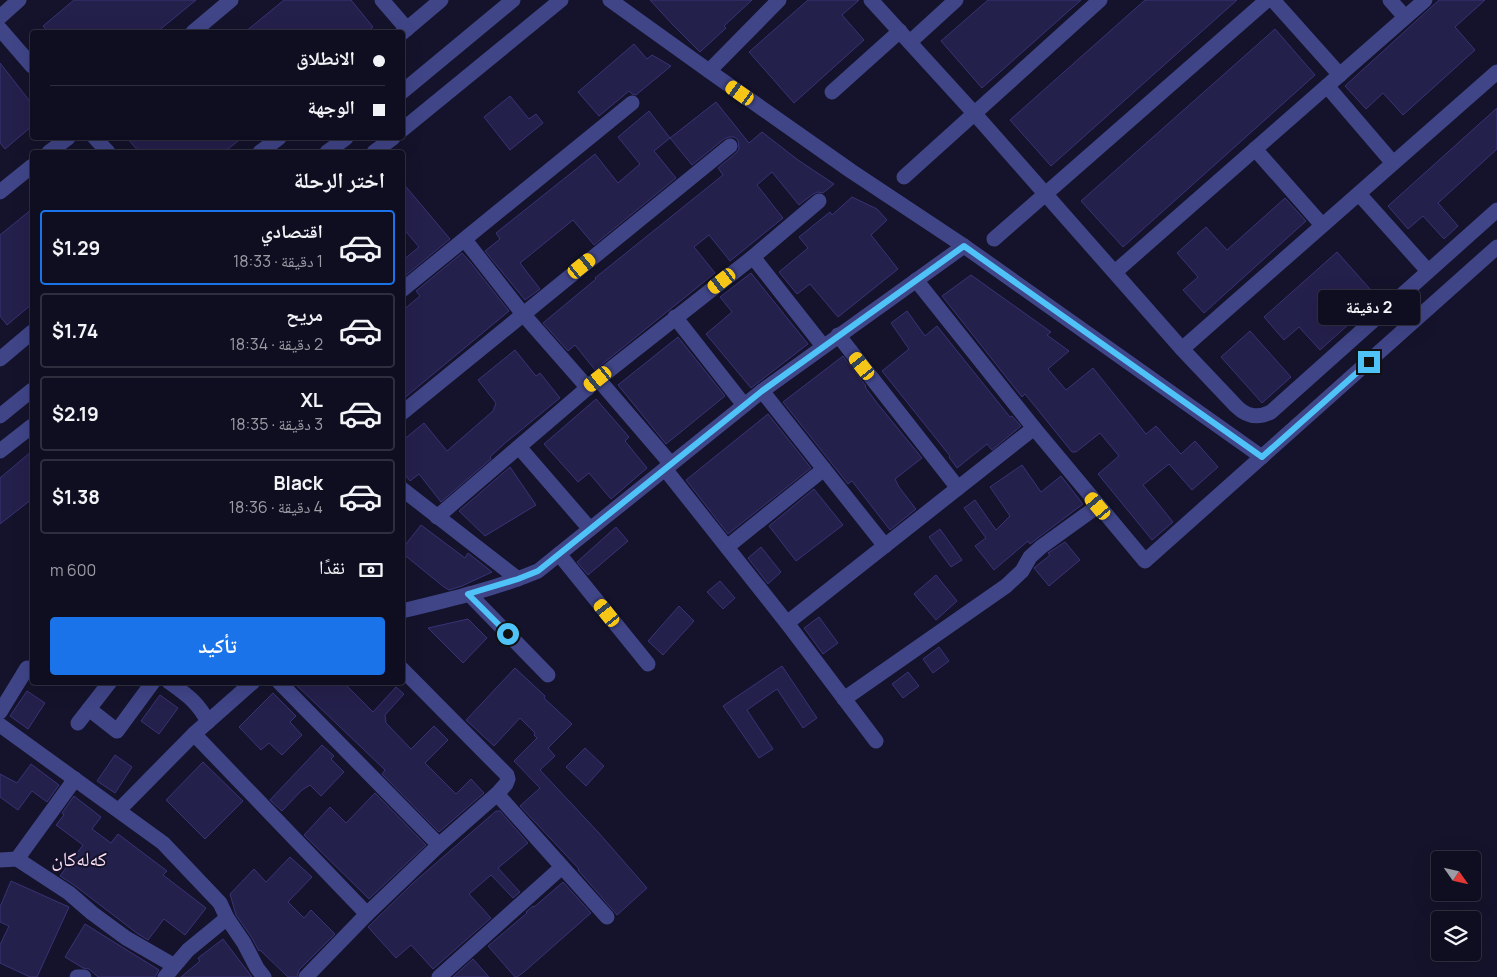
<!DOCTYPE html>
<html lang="ar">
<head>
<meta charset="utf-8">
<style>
  body { margin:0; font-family:Manrope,"Noto Naskh Arabic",sans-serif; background:#181729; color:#f1f3f6; direction:rtl; height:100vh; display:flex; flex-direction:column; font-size:19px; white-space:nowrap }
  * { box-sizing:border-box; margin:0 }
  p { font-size:16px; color:#9b9ca5 }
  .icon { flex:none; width:28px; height:28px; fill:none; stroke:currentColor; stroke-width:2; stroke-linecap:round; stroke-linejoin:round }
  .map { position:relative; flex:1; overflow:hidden; direction:ltr }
  .panel { position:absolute; left:30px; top:150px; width:375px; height:535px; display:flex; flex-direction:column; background:#0f0e20; border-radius:5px; box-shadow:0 5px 20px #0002,0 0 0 1px #2f2e3e; direction:rtl }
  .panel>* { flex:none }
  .guide { position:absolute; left:30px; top:30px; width:375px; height:110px; border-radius:5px; box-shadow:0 5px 20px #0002,0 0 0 1px #2f2e3e; direction:rtl; display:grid; align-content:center; height:110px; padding:0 20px; background:#0f0e20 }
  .needle { width:32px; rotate:124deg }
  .controls { position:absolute; left:1431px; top:851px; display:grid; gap:10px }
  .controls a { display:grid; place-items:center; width:50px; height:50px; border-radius:5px; background:#0f0e20; box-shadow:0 5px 20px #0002,0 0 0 1px #2f2e3e; font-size:25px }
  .end { position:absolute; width:22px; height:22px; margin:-11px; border:6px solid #4fc3f7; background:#111; box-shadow:0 0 0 2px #111 }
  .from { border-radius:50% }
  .bubble { position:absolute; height:35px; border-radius:5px; background:#0f0e20; box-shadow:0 5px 20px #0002,0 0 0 1px #2f2e3e; font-size:16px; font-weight:700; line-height:35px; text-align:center; direction:rtl }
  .car { position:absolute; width:15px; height:30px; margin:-15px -8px; border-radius:6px; box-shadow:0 0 4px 1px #0007; background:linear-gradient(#f5c518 24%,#345 0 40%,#f5c518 0 76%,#345 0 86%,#f5c518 0) }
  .guide b { display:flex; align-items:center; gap:18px; height:48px; font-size:19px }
  .guide b+b { border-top:1px solid #2f2e3e }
  .guide i { width:12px; height:12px; background:#f1f3f6 }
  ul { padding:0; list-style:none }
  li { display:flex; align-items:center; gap:15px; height:75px; margin:0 10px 8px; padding:0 10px; border:2px solid #2f2e3e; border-radius:5px }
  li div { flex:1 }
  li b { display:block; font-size:19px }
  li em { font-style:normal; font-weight:700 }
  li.on { border-color:#1a73e8 }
  li>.icon { width:45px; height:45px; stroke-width:1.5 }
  h2 { padding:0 20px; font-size:22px; line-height:60px }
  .pay { display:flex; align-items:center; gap:12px; height:55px; padding:0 20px; font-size:19px }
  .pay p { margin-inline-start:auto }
  .primary-button { display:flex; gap:10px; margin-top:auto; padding:10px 20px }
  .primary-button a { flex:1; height:58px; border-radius:5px; background:#1a73e8; color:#fff; font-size:20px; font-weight:700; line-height:58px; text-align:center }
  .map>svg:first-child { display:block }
</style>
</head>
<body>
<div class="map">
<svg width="1497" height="977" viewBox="0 0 1497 977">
  <rect width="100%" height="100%" fill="#14132b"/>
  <!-- building -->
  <g fill="#24204c" stroke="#393376">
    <polygon points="74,0 196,0 157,32 48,32 43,26"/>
    <polygon points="284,0 351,0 373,27 367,32 245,32"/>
    <polygon points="650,0 752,0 724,26 726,28 700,52 673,25"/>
    <polygon points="808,0 859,0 842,15 864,40 794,103 749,52"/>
    <polygon points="988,0 1081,0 982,88 941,41"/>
    <polygon points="1145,0 1237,0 1051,166 1010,120"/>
    <polygon points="1439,0 1485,0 1455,27 1475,50 1403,115 1383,93 1366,109 1345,86"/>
    <polygon points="1275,29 1315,75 1123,247 1081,201"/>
    <polygon points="634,44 647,59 652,55 671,66 636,95 632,94 629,91 599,116 578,92"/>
    <polygon points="0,63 32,104 32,126 5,149 0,143"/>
    <polygon points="510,96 529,119 536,114 543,123 510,150 484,117"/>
    <polygon points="716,102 749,143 762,132 798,160 834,184 823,193 818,192 813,194 799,205 772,172 757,185 783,218 730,261 709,235 694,247 715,273 595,370 575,345 568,351 543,323 596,279 595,278 723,175 718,168 736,153 739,149 738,140 734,137 729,137 724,139 692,165 670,138"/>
    <polygon points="1497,108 1497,149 1438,203 1458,226 1444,239 1423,216 1408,229 1388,206"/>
    <polygon points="649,111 670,138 654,151 676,178 594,245 573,220 530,255 520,263 540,289 525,300 485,251 500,239 496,233 595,154 618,183 640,164 618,137"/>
    <polygon points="127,138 242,138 224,152 139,152"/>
    <polygon points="402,182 450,239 405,276 402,273 402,261 419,247 402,227"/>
    <polygon points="852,197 877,209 887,220 871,235 898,269 838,317 810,284 797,294 779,272 808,248 799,237 830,212 832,215"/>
    <polygon points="1285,198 1306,221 1204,313 1183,290 1198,277 1177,253 1206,227 1227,250"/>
    <polygon points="32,209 32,304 7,325 0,316 0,235"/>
    <polygon points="1337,252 1378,298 1320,350 1299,327 1284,340 1264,317"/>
    <polygon points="462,253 471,263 509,311 402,400 402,311 420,296 416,291"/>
    <polygon points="751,273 808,344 751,388 706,334 732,312 720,297"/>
    <polygon points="971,275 1051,332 1047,335 1069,351 1048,369 1066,390 1093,368 1146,434 1156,426 1181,454 1195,441 1218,467 1192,490 1169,464 1143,485 1173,522 1152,540 1098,474 1119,456 1100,433 1076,452 1072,452 1025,394 1022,397 942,296"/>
    <polygon points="907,311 925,336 937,326 1010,417 1012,416 1021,426 992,450 987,444 957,468 949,457 950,456 882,371 909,349 891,323"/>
    <polygon points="1250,331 1291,377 1262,403 1221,357"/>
    <polygon points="678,337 725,396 666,444 618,385"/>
    <polygon points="515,350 536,376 540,373 560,398 504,444 490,457 491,459 441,502 419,474 410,481 402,471 402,441 424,423 447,451 493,411 496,403 478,380"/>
    <polygon points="843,356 866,386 865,387 877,403 922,458 895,479 899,487 916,509 890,530 852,481 848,484 783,402"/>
    <polygon points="596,399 629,437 625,441 647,468 611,499 589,473 578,482 544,444"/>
    <polygon points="768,414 811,468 728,534 686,480"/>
    <polygon points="32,451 32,499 0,524 0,478"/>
    <polygon points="1022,465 1041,492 1061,476 1083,504 1030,544 1028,541 994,570 975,546 986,538 964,508 975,500 996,530 1010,516 990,487"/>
    <polygon points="510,467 536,505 485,536 459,511"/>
    <polygon points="814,489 843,525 796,561 769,526"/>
    <polygon points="421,525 465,558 468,553 492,572 462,586 449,590 444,587 402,553 402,549"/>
    <polygon points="616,527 628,541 588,575 577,562"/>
    <polygon points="940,529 962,560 951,567 929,537"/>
    <polygon points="1065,542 1080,560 1049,586 1034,568 1050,555 1048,553"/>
    <polygon points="761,547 781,572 768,584 748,558"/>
    <polygon points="936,575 957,601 936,620 914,594"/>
    <polygon points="720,581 735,598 723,609 707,592"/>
    <polygon points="679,606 694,621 663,655 648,641"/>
    <polygon points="819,617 838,643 823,654 804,628"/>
    <polygon points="468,619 487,638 463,663 428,628"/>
    <polygon points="939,647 949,661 933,673 923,659"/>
    <polygon points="782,666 817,718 803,728 777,689 747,710 773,749 759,758 723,706"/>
    <polygon points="515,668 545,696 544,698 572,724 548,748 555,756 540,770 598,832 647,888 617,915 578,870 579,869 520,806 540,788 514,761 537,738 534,735 535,733 520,718 494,746 466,720"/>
    <polygon points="908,672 919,686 903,698 892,684"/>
    <polygon points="293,682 343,682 373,712 396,687 404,694 385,715 386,723 411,749 434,726 448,740 425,763 456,794 471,779 484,793 439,832 382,774 385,770"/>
    <polygon points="27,691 45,703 28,729 10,716"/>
    <polygon points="273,693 296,716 290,722 302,735 282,755 269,743 261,750 239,727"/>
    <polygon points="160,695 178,708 159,734 141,721"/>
    <polygon points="322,745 334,756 331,759 344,772 321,796 310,785 302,790 282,811 270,800"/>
    <polygon points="585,748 604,766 586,786 566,767"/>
    <polygon points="115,755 132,767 115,793 97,781"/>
    <polygon points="203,762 243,801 205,839 166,800"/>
    <polygon points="31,764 59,785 47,802 32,791 18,810 0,797 0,774 17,783"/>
    <polygon points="375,793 426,845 369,899 304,835 330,807 346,823"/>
    <polygon points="74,796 101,817 92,829 111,843 118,834 167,871 163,875 206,908 185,935 164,919 148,940 138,934 74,885 60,876 83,845 56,825 64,815 62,813"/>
    <polygon points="496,811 500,811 528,843 498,868 520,892 513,898 491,875 469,894 491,918 433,969 411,945 396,958 368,927 413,883"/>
    <polygon points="290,857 312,877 288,902 304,918 311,910 335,934 299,970 297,977 288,977 260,950 259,951 252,938 236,915 230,894 254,869 266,882"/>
    <polygon points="11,881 69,907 37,977 30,977 0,963 0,945 9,926 0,922 0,907"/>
    <polygon points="563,882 591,913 524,972 517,977 515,977 488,946 527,913 526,912 533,906 534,907"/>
    <polygon points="85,924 159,970 155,977 98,977 89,969 83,968 65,957"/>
    <polygon points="223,939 252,977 181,977 200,961 198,958"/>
    <polygon points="473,959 489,977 453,977"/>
  </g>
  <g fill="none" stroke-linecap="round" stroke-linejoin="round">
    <!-- minor -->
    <g stroke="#404588" stroke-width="15">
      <polyline points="382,0 407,29"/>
      <polyline points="610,0 709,71 851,171 964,246 1262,457"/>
      <path d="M871 0 974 113 1182 349 1236 406C1246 416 1257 419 1271 412L1497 210"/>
      <polyline points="1273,0 1340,75"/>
      <polyline points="1390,0 1405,17"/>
      <polyline points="0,17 19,0"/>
      <polyline points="0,29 32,66"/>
      <polyline points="193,32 231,0"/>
      <polyline points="402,33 441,0"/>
      <polyline points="910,42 956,0"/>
      <polyline points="709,71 779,0"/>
      <polyline points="1327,86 1393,163"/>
      <polyline points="402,92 513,0"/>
      <polyline points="832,92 900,31"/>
      <polyline points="402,130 561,0"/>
      <polyline points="95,138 108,152"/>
      <polyline points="1255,149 1322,225"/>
      <polyline points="49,152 68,138"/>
      <polyline points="260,152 279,138"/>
      <polyline points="327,152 346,138"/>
      <polyline points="374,152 393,138"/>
      <polyline points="904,177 1100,0"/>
      <polyline points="0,192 32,166"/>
      <polyline points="1359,194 1428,271"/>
      <polyline points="994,239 1267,0"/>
      <polyline points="465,240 523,314 588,388"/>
      <polyline points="753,257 823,346"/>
      <polyline points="1115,272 1425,0"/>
      <polyline points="916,280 1034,428 1145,561 1497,247"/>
      <polyline points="402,290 632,103"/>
      <polyline points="675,317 744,405"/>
      <polyline points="838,335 958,488"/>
      <polyline points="1182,349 1497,72"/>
      <polyline points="0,359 32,332"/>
      <polyline points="598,379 671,464"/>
      <polyline points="762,391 885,546"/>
      <polyline points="402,413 730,146"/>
      <polyline points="0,416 32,390"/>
      <polyline points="519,447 590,529"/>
      <polyline points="0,451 32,426"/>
      <polyline points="665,469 787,623 876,741"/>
      <polyline points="402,489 518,579"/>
      <polyline points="437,517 598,379 753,257 819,201"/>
      <polyline points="727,547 824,469"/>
      <polyline points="559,554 648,664"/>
      <polyline points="469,594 548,675"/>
      <path d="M402 611C448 600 495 589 538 571L762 391 964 246"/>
      <polyline points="787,623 1034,428"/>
      <path d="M169 682C187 695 198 702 208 722"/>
      <polyline points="279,682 439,845"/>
      <polyline points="844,699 1006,586 1022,571 1030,557 1041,547 1098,506"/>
      <polyline points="89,709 117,731 153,682"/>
      <polyline points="0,712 27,668"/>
      <polyline points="78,723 110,682"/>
      <polyline points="0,725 163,843 220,903 227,918 244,943 257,968 264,977"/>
      <polyline points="194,734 367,914"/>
      <polyline points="497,794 607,917"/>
      <polyline points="119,810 194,734 253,682"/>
      <polyline points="17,859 69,893 92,913 126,938 173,965"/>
      <polyline points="0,860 17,859 75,779"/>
      <polyline points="77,977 84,977"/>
      <polyline points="165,977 188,950 227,918"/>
      <polyline points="306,977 367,914 439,845 497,794 506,784 508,779 507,775 500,768 402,669"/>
      <polyline points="439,977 562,867"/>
    </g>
  </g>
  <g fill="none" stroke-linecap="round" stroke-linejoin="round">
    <!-- route -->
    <polyline stroke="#4fc3f7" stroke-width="6" points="508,634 468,594 518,579 538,571 762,391 964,246 1262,457 1369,362"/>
  </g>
  <g text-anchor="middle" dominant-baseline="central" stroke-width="4" stroke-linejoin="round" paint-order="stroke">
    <!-- quarter labels -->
    <g font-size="20" fill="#fee1f6" stroke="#14132b">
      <text x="79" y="858">کەلەکان</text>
    </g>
  </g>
</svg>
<div class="controls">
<a><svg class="needle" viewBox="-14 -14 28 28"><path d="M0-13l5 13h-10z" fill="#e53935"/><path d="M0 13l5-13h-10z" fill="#9b9ca5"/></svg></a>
<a><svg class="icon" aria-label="layers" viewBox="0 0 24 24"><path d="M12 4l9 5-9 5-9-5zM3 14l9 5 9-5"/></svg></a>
</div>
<i class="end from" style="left:508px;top:634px"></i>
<i class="end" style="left:1369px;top:362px"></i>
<div class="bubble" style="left:1318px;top:290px;width:102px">2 دقيقة</div>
<i class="car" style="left:740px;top:93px;rotate:305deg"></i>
<i class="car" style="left:582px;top:266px;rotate:51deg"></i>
<i class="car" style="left:722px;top:281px;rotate:232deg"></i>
<i class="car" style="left:862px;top:366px;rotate:322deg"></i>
<i class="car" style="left:598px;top:379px;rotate:231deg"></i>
<i class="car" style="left:1098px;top:506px;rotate:320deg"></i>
<i class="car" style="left:607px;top:613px;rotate:321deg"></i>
<div class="guide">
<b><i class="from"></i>الانطلاق</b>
<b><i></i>الوجهة</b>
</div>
<section class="panel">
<h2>اختر الرحلة</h2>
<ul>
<li class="on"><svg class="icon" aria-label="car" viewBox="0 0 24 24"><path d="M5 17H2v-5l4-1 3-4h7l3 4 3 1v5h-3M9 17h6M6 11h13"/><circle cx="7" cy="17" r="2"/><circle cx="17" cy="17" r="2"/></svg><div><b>اقتصادي</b><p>1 دقيقة · 18:33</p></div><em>$1.29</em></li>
<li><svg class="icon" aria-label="car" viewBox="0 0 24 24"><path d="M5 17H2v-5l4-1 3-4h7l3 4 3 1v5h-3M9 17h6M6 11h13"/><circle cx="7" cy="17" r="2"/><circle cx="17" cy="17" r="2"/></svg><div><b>مريح</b><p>2 دقيقة · 18:34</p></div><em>$1.74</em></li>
<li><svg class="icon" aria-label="car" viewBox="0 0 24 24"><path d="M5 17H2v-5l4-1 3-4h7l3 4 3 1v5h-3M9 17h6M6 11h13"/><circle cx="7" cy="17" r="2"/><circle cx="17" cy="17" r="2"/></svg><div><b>XL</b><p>3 دقيقة · 18:35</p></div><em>$2.19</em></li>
<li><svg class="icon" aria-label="car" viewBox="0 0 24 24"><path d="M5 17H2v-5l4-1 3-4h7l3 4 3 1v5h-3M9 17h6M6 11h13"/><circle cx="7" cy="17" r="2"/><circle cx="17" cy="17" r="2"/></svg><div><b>Black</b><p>4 دقيقة · 18:36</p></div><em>$1.38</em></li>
</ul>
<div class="pay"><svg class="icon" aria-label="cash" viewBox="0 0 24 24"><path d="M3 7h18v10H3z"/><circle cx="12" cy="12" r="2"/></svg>نقدًا<p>600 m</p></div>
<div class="primary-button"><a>تأكيد</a></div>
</section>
</div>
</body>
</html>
